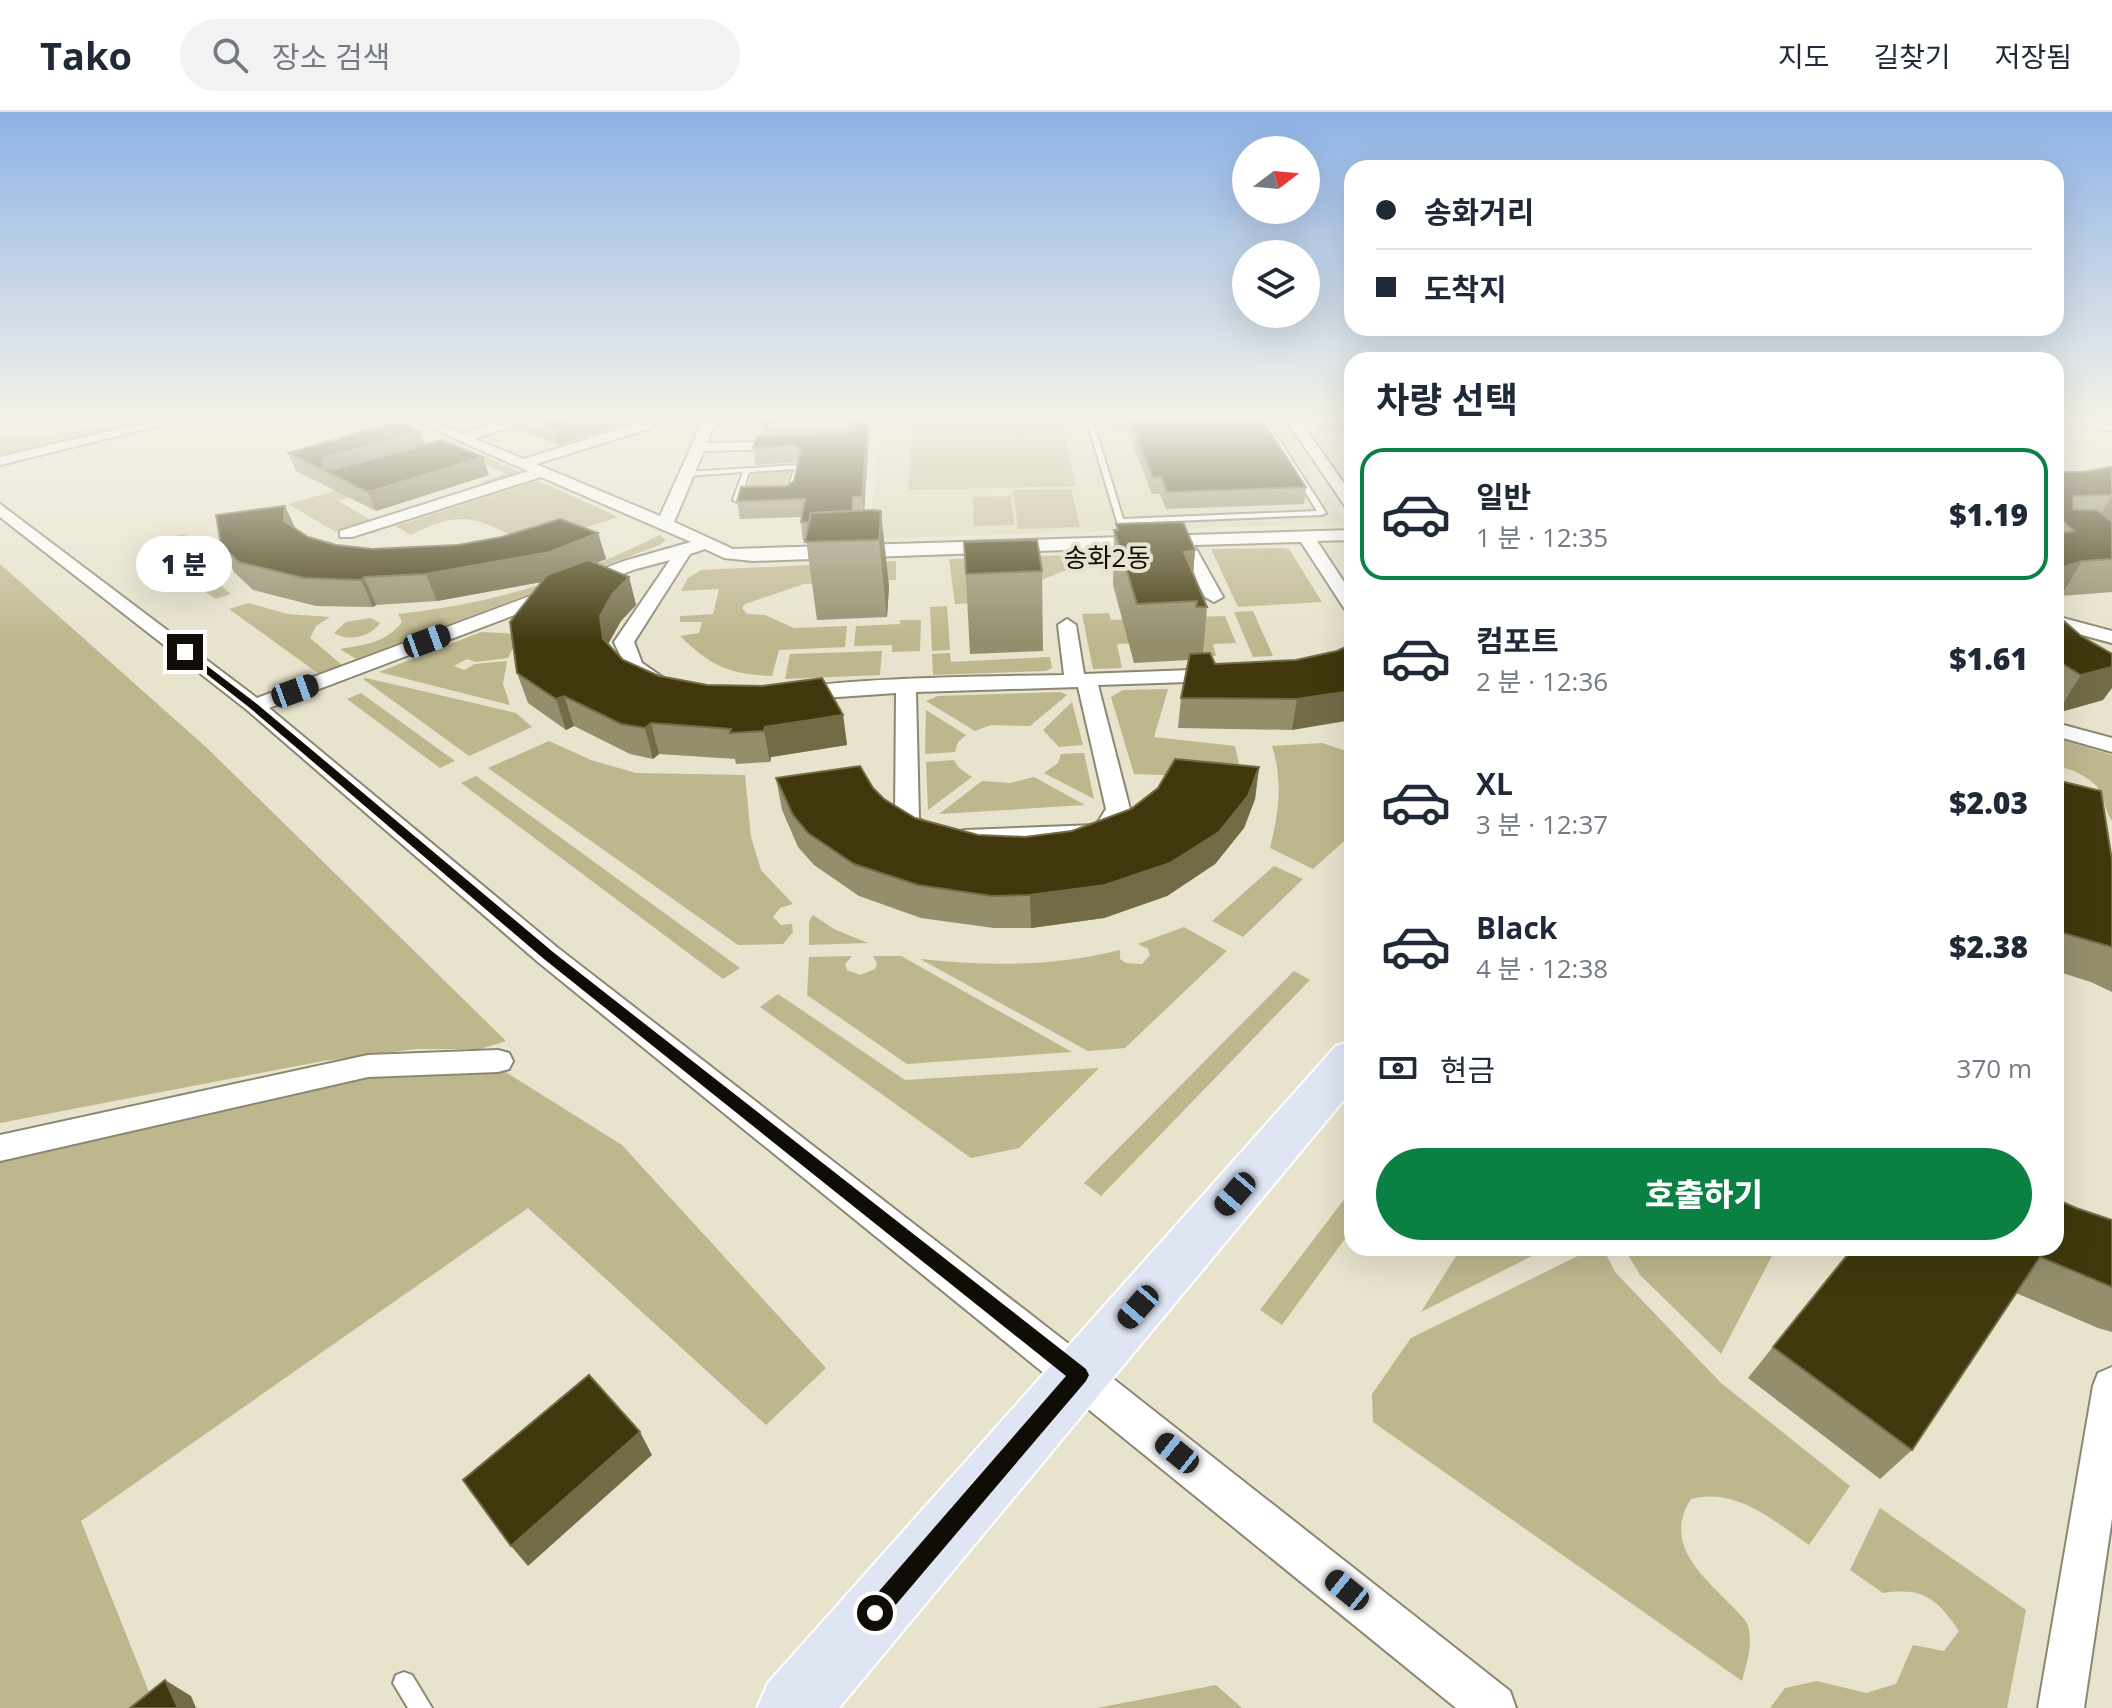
<!DOCTYPE html>
<html lang="ko">
<head>
<meta charset="utf-8">
<style>
  body { margin:0; font-family:"Open Sans","Noto Sans KR",sans-serif; background:#f2f2f3; color:#1f2937; height:100vh; display:flex; flex-direction:column; font-size:30px; white-space:nowrap }
  * { box-sizing:border-box; margin:0 }
  p { font-size:26px; color:#747a83 }
  .icon { flex:none; width:44px; height:44px; fill:none; stroke:currentColor; stroke-width:2; stroke-linecap:round; stroke-linejoin:round }
  .map { position:relative; flex:1; overflow:hidden }
  .sheet { position:absolute; left:1344px; top:240px; width:720px; height:904px; display:flex; flex-direction:column; background:#fff; border-radius:24px; box-shadow:0 8px 32px #0002 }
  .sheet>* { flex:none }
  .guide { position:absolute; left:1344px; top:48px; width:720px; height:176px; border-radius:24px; box-shadow:0 8px 32px #0002; display:grid; align-content:center; height:176px; padding:0 32px; background:#fff }
  .needle { width:52px; rotate:74deg }
  .tools { position:absolute; left:1232px; top:24px; display:grid; gap:16px }
  .tools a { display:grid; place-items:center; width:88px; height:88px; border-radius:50%; background:#fff; box-shadow:0 8px 32px #0002; font-size:40px }
  .end { position:absolute; width:36px; height:36px; margin:-18px; border:10px solid #0f0d06; background:#fff; box-shadow:0 0 0 4px #fff }
  .from { border-radius:50% }
  .bubble { position:absolute; height:56px; border-radius:28px; background:#fff; box-shadow:0 8px 32px #0002; font-size:26px; font-weight:800; line-height:56px; text-align:center }
  .car { position:absolute; width:24px; height:48px; margin:-24px -12px; border-radius:10px; box-shadow:0 0 6px 2px #0007; background:linear-gradient(#222 24%,#8ab4d8 0 40%,#222 0 76%,#8ab4d8 0 86%,#222 0) }
  .guide b { display:flex; align-items:center; gap:28px; height:76px; font-size:30px }
  .guide b+b { border-top:2px solid #e0e1e3 }
  .guide i { width:20px; height:20px; background:#1f2937 }
  ul { padding:0; list-style:none }
  li { display:flex; align-items:center; gap:24px; height:132px; margin:0 16px 12px; padding:0 16px; border:4px solid transparent; border-radius:24px }
  li div { flex:1 }
  li b { display:block; font-size:30px }
  li em { font-style:normal; font-weight:800 }
  li.selected { border-color:#0b8043 }
  li>.icon { width:72px; height:72px; stroke-width:1.5 }
  h2 { padding:0 32px; font-size:36px; line-height:96px }
  .pay { display:flex; align-items:center; gap:20px; height:88px; padding:0 32px; font-size:30px }
  .pay p { margin-inline-start:auto }
  .cta { display:flex; gap:16px; margin-top:auto; padding:16px 32px }
  .cta a { flex:1; height:92px; border-radius:48px; background:#0b8043; color:#fff; font-size:32px; font-weight:800; line-height:92px; text-align:center }
  header { display:flex; align-items:center; gap:48px; box-sizing:border-box; height:112px; padding:0 40px; background:#fff; border-bottom:2px solid #e0e1e3 }
  header strong { font-size:38px }
  nav { display:flex; gap:44px; margin-inline-start:auto; font-size:28px }
  .search { width:560px; height:72px; background:#f2f2f3; display:flex; align-items:center; gap:20px; box-sizing:border-box; padding:0 28px; border-radius:44px; color:#747a83; font-size:30px }
  .map>svg:first-child { display:block }
</style>
</head>
<body>
<header>
<strong>Tako</strong>
<div class="search"><svg class="icon" aria-label="search" viewBox="0 0 24 24"><circle cx="10" cy="10" r="6"/><path d="M15 15l6 6"/></svg>장소 검색</div>
<nav><a>지도</a><a>길찾기</a><a>저장됨</a></nav>
</header>
<div class="map">
<svg width="2112" height="1596" viewBox="0 0 2112 1596">
  <rect width="100%" height="100%" fill="#e7e3cd"/>
  <!-- built -->
  <polygon fill="#ddd8ba" points="882,306 1276,306 1346,411 868,427"/>
  <!-- green -->
  <g fill="#beb68d">
    <polygon points="135,306 173,306 0,347 0,325 82,318"/>
    <polygon points="913,306 1061,306 1076,374 909,378"/>
    <polygon points="474,340 523,361 489,373 481,370 506,362 475,349 338,389 371,408 336,420 288,392"/>
    <polygon points="753,358 791,358 784,381 745,383"/>
    <path d="M534 370H541L618 405 529 434C481 407 464 395 411 423L396 414Z"/>
    <polygon points="1071,377 1080,415 1018,417 1013,378"/>
    <polygon points="1011,384 1014,413 974,414 973,385"/>
    <path d="M183 422 209 437C204 460 214 467 231 482L215 487 142 434Z"/>
    <path d="M660 423 666 428 660 433 356 547 340 537C364 533 386 531 402 510L398 502C500 490 568 468 660 423Z"/>
    <polygon points="1284,436 1289,437 1322,490 1238,495 1211,437"/>
    <polygon points="1166,440 1102,444 986,490 955,492 949,447"/>
    <path d="M896 449V468L804 472 745 492 742 496 747 502 765 503 794 516 847 514 845 535 779 538 772 564C728 562 711 554 680 524L699 521 702 510H680V504L713 502 719 477 681 479 688 466 701 458Z"/>
    <polygon points="0,452 207,636 506,929 480,937 416,937 323,949 0,1011"/>
    <polygon points="249,491 288,502 330,505 316,514 310,526 342,553 319,562 229,497"/>
    <polygon points="947,494 950,538 932,539 930,495"/>
    <polygon points="1253,499 1273,544 1253,545 1234,500"/>
    <polygon points="1109,501 1111,508 1225,504 1236,531 1213,532 1216,544 1204,544 1199,529 1117,532 1122,556 1093,557 1082,502"/>
    <path d="M371 506 380 511C371 525 348 530 334 521L346 510Z"/>
    <polygon points="900,508 921,508 920,539 892,540 892,533 854,534 856,514 900,512"/>
    <polygon points="481,520 520,522 508,546 476,550 467,547 454,554 464,558 475,552 507,549 503,572 510,593 379,560"/>
    <polygon points="882,539 880,563 785,567 790,542"/>
    <polygon points="950,541 951,550 1050,545 1052,556 1046,559 933,563 932,542"/>
    <polygon points="366,566 516,601 532,615 469,644 363,567"/>
    <polygon points="1168,577 1154,625 1235,634 1242,666 1134,662 1111,585 1123,578"/>
    <polygon points="1060,580 1067,583 1030,614 991,613 975,619 926,589 938,584"/>
    <polygon points="361,581 455,649 440,656 347,587"/>
    <polygon points="1072,590 1083,633 1059,635 1043,618"/>
    <polygon points="926,598 966,623 958,630 955,640 925,642"/>
    <path d="M2056 626 2112 643V709C2105 699 2105 689 2100 679 2093 666 2070 656 2056 654Z"/>
    <polygon points="549,629 591,648 636,661 745,663 751,725 761,758 793,792 780,796 773,805 781,813 792,812 793,820 783,832 738,833 488,656"/>
    <path d="M1322 631 1352 641V722L1313 757 1270 736C1279 700 1283 669 1272 634Z"/>
    <polygon points="1084,641 1094,687 1044,661 1058,651 1061,642"/>
    <polygon points="954,648 959,656 972,665 928,698 926,650"/>
    <polygon points="476,664 740,856 723,867 461,671"/>
    <polygon points="1034,665 1085,693 939,702 982,669 1010,671"/>
    <polygon points="1274,754 1303,767 1243,825 1212,809"/>
    <polygon points="813,803 834,817 868,831 809,833 809,810"/>
    <path d="M1184 815 1227 839 1125 936 1088 939 920 847C988 854 1053 855 1120 838V847L1126 851 1142 852 1150 843 1148 837 1138 832Z"/>
    <polygon points="852,844 845,852 847,858 860,863 875,857 877,851 873,844 901,844 1072,940 907,952 807,883 809,845"/>
    <polygon points="1294,859 1310,868 1101,1084 1084,1071"/>
    <polygon points="778,882 905,968 1099,956 1019,1036 971,1046 760,895"/>
    <polygon points="501,957 622,1033 826,1256 766,1313 528,1096 81,1409 153,1590 146,1596 0,1596 0,1048 382,963"/>
    <polygon points="1352,1077 1352,1117 1282,1213 1260,1198"/>
    <polygon points="1461,1136 1548,1136 1421,1200"/>
    <path d="M1594 1136H1603L1615 1160 1721 1271 1850 1374 1809 1433C1773 1408 1736 1375 1691 1387 1662 1432 1703 1464 1733 1495 1738 1501 1746 1507 1748 1514 1753 1533 1747 1550 1742 1569L1373 1310 1372 1282 1411 1226Z"/>
    <polygon points="1624,1136 1776,1136 1721,1242 1640,1163"/>
    <path d="M1880 1396 2026 1498 2007 1596H1770L1785 1576 1817 1569 1866 1581 1896 1572 1913 1533 1944 1539 1959 1519C1937 1487 1924 1475 1883 1481L1850 1458Z"/>
    <polygon points="1216,1573 1242,1596 1097,1596"/>
  </g>
  <g fill="none" stroke-linecap="round" stroke-linejoin="round">
    <!-- stream -->
    <polyline stroke="#a4b0e4" stroke-width="6" points="0,316 43,314 65,306"/>
    <defs>
      <g id="service">
        <polygon points="1086,306 1092,306 1123,407 1317,399 1259,306 1265,306 1326,401 1322,403 1125,411 1125,416 1119,416"/>
        <polygon points="774,308 776,311 709,314 706,312 709,310"/>
        <path d="M798 353 801 355 794 385 790 387 786 385 794 357 749 360 741 386 753 385 757 387C752 391 739 392 733 388L743 360 687 364 684 362 687 360Z"/>
        <polygon points="404,1560 412,1563 432,1596 408,1596 393,1571 396,1563"/>
      </g>
      <g id="minor">
        <polygon points="165,306 190,306 0,353 0,345"/>
        <path d="M408 306H426L463 322 515 306H536L475 327 524 347 642 310H652V316L536 352 660 404 704 306H717L707 331 793 330 795 333 788 337 704 339 674 410 733 437 1352 418V428L1317 429 1352 482V500L1346 499 1301 430 1194 433 1223 485 1214 490 1205 485 1178 434 753 449 724 446 705 437 690 442 634 530 642 551 671 571 668 575C641 582 623 551 614 530L670 448 636 457 269 596 558 836 1092 1250 1510 1579 1516 1596H1456L538 850 247 598 0 405V392L257 586 624 449 691 430 541 365 352 425H340V419L528 359Z"/>
        <polygon points="1285,306 1298,306 1352,383 1352,399 1347,397"/>
        <polygon points="2061,306 2089,306 2112,311 2112,319"/>
        <polygon points="2063,506 2112,519 2112,531 2056,516 2056,508"/>
        <path d="M1067 507 1076 513 1084 562 1218 557 1228 563 1218 569 1098 573 1130 697 1112 725 965 732 956 730 953 725 956 720 965 718 1096 713 1106 697 1078 575 916 580 919 706 939 723 936 728C920 732 904 721 895 709L896 581 794 588 784 582C798 565 1027 564 1064 563L1058 513Z"/>
        <polygon points="2056,611 2112,626 2112,640 2056,624"/>
        <polygon points="498,938 509,941 513,949 509,957 498,960 368,965 0,1049 0,1023 368,943"/>
        <polygon points="2112,1255 2112,1406 2084,1596 2038,1596 2093,1274 2098,1261"/>
      </g>
      <polygon id="primary" points="1352,929 1352,978 839,1596 757,1596 768,1571 1336,934"/>
    </defs>
    <!-- service casing -->
    <use href="#service" stroke="#8b8773" stroke-width="4"/>
    <!-- minor casing -->
    <use href="#minor" stroke="#8b8773" stroke-width="4"/>
    <!-- primary casing -->
    <use href="#primary" stroke="#fff" stroke-width="4"/>
    <!-- service -->
    <use href="#service" fill="#fff" fill-rule="evenodd"/>
    <!-- minor -->
    <use href="#minor" fill="#fff" fill-rule="evenodd"/>
    <!-- primary -->
    <use href="#primary" fill="#e0e5f4" fill-rule="evenodd"/>
  </g>
  <!-- wall -->
  <g fill="#948e6c">
    <polygon points="512,306 643,306 559,333 515,316"/>
    <polygon points="762,306 870,306 864,398 873,398 889,474 887,505 817,508 806,428 803,429 801,410 802,405 740,407 737,389 787,374 794,369 798,350 756,353 753,336 763,324 761,311"/>
    <polygon points="1107,306 1261,306 1306,375 1304,392 1166,397 1160,382 1152,382 1127,317 1111,317"/>
    <polygon points="1312,306 1352,306 1352,329 1341,318 1322,319"/>
    <polygon points="425,333 489,363 376,399 296,359 288,341"/>
    <polygon points="2112,355 2112,480 2061,484 2056,485 2056,360 2083,360"/>
    <polygon points="1116,412 1195,438 1193,461 1207,495 1203,542 1215,552 1296,548 1337,539 1292,618 1178,616 1181,586 1188,548 1134,551 1113,473 1114,418 1116,418"/>
    <polygon points="295,417 308,425 336,433 372,437 458,433 598,421 606,447 596,451 629,465 636,493 621,509 608,532 623,548 659,564 843,603 847,633 771,645 770,650 736,652 735,647 659,642 653,647 630,642 574,614 566,618 528,591 517,561 542,470 437,489 376,493 373,495 316,494 253,478 234,460 221,433"/>
    <polygon points="964,430 1042,459 1043,539 970,542"/>
    <polygon points="2056,502 2103,588 2057,601 2056,600"/>
    <polygon points="1259,655 1255,687 1244,716 1215,752 1167,784 1104,806 1031,816 994,816 921,806 859,784 814,753 798,735 782,698 776,666 873,676 884,687 915,706 978,723 1025,725 1072,719 1131,697 1158,676"/>
    <polygon points="2056,668 2112,749 2112,880 2091,870 2056,859"/>
    <polygon points="2076,1096 2112,1108 2112,1220 2098,1216 2016,1181 1912,1338 1880,1367 1748,1266 1852,1136"/>
  </g>
  <!-- shaded-wall -->
  <g fill="#726b46">
    <polygon points="583,306 643,306 559,333 554,315"/>
    <polygon points="868,306 870,306 864,403 862,385"/>
    <polygon points="420,319 427,337 334,363 323,358 324,346"/>
    <polygon points="483,345 489,363 376,399 368,380"/>
    <polygon points="2112,384 2112,411 2093,415"/>
    <polygon points="285,394 297,420 284,409"/>
    <polygon points="881,399 889,474 887,505 879,428"/>
    <polygon points="598,421 606,447 558,467 437,489 426,462"/>
    <polygon points="1195,438 1191,489 1184,440"/>
    <polygon points="2082,449 2061,484 2056,485 2056,460 2061,456"/>
    <polygon points="364,465 376,493 373,495 361,468"/>
    <polygon points="629,465 636,493 621,509 608,532 603,527 600,504 613,481"/>
    <polygon points="2112,555 2112,576 2103,588 2057,601 2081,563"/>
    <polygon points="1352,579 1352,608 1292,618 1297,587"/>
    <polygon points="564,584 574,614 566,618 556,587"/>
    <polygon points="843,603 847,633 771,645 770,650 764,619 765,615"/>
    <polygon points="651,611 659,642 653,647 645,616"/>
    <polygon points="1259,655 1255,687 1244,716 1215,752 1167,784 1104,806 1031,816 1030,783"/>
    <polygon points="640,1320 652,1343 528,1454 511,1434"/>
    <polygon points="165,1568 191,1584 196,1596 178,1596"/>
  </g>
  <!-- building -->
  <g fill="#40380c" stroke="#726b46" stroke-width="2">
    <polygon points="529,306 583,306 554,315"/>
    <polygon points="762,306 868,306 862,385 853,385 852,399 811,401 809,410 801,410 805,387 737,389 741,375 787,374 794,369 801,337 795,333 753,336 757,324 846,322 856,315 851,309 761,311"/>
    <polygon points="1129,306 1261,306 1306,375 1167,380 1161,365 1153,366"/>
    <polygon points="396,310 420,319 324,346 322,356 335,357 442,328 483,345 368,380 288,341"/>
    <polygon points="2112,355 2112,383 2073,384 2073,398 2097,398 2112,410 2112,447 2082,449 2061,456 2056,460 2056,422 2074,419 2056,402 2056,360 2083,360"/>
    <polygon points="285,394 284,409 308,425 336,433 372,437 458,433 502,425 560,407 598,421 550,440 426,462 364,465 361,468 304,466 239,450 221,433 216,403"/>
    <polygon points="873,398 881,399 879,428 805,430 811,401"/>
    <polygon points="1183,410 1195,438 1184,440 1207,495 1196,495 1197,489 1137,492 1114,418 1118,418 1116,412"/>
    <polygon points="1037,428 1042,459 966,462 964,430"/>
    <polygon points="588,448 629,465 613,481 600,504 603,527 623,548 659,564 707,573 762,574 822,566 843,603 765,615 764,619 730,621 731,617 651,611 645,616 621,612 564,584 556,587 517,561 510,510 547,463"/>
    <polygon points="2056,502 2081,524 2112,542 2112,555 2081,563 2056,548"/>
    <polygon points="1352,532 1352,579 1297,587 1181,586 1190,542 1210,541 1215,552 1296,548 1337,539"/>
    <polygon points="1175,647 1259,655 1248,684 1219,720 1170,751 1105,773 1030,783 992,784 918,773 854,752 808,721 793,703 776,666 860,654 873,676 884,687 915,706 978,723 1025,725 1072,719 1131,697 1158,676"/>
    <polygon points="2056,668 2101,679 2112,749 2112,835 2056,819"/>
    <polygon points="2056,1087 2076,1096 2112,1108 2112,1175 2040,1145 1912,1338 1773,1235 1853,1136 2056,1136"/>
    <polygon points="589,1263 640,1320 511,1434 463,1368"/>
    <polygon points="165,1568 178,1596 130,1596"/>
  </g>
  <!-- sky -->
  <linearGradient id="sky" x2="0" y2="1"><stop stop-color="#8db2e6"/><stop offset="0.58" stop-color="#f4f2e8"/><stop offset="1" stop-color="#f4f2e8" stop-opacity="0"/></linearGradient>
  <rect width="2112" height="530" fill="url(#sky)"/>
  <!-- route -->
  <polygon fill="#0f0d06" points="185,537 257,592 553,840 1086,1257 1089,1263 1086,1269 882,1509 875,1512 867,1509 864,1501 867,1493 1066,1264 544,847 250,596 181,542"/>
  <g text-anchor="middle" dominant-baseline="central" stroke-width="8" stroke-linejoin="round" paint-order="stroke">
    <!-- far-quarter labels -->
    <g font-size="26" fill="#0f0d06" stroke="#e7e3cd">
      <text x="1107" y="445">송화2동</text>
    </g>
  </g>
</svg>
<div class="tools">
<a><svg class="needle" viewBox="-14 -14 28 28"><path d="M0-13l5 13h-10z" fill="#e53935"/><path d="M0 13l5-13h-10z" fill="#747a83"/></svg></a>
<a><svg class="icon" aria-label="layers" viewBox="0 0 24 24"><path d="M12 4l9 5-9 5-9-5zM3 14l9 5 9-5"/></svg></a>
</div>
<i class="end from" style="left:875px;top:1501px"></i>
<i class="end" style="left:185px;top:540px"></i>
<div class="bubble" style="left:136px;top:424px;width:96px">1 분</div>
<i class="car" style="left:427px;top:529px;rotate:70deg"></i>
<i class="car" style="left:295px;top:579px;rotate:70deg"></i>
<i class="car" style="left:1235px;top:1082px;rotate:221deg"></i>
<i class="car" style="left:1138px;top:1195px;rotate:221deg"></i>
<i class="car" style="left:1177px;top:1341px;rotate:309deg"></i>
<i class="car" style="left:1347px;top:1478px;rotate:309deg"></i>
<div class="guide">
<b><i class="from"></i>송화거리</b>
<b><i></i>도착지</b>
</div>
<section class="sheet">
<h2>차량 선택</h2>
<ul>
<li class="selected"><svg class="icon" aria-label="car" viewBox="0 0 24 24"><path d="M5 17H2v-5l4-1 3-4h7l3 4 3 1v5h-3M9 17h6M6 11h13"/><circle cx="7" cy="17" r="2"/><circle cx="17" cy="17" r="2"/></svg><div><b>일반</b><p>1 분 · 12:35</p></div><em>$1.19</em></li>
<li><svg class="icon" aria-label="car" viewBox="0 0 24 24"><path d="M5 17H2v-5l4-1 3-4h7l3 4 3 1v5h-3M9 17h6M6 11h13"/><circle cx="7" cy="17" r="2"/><circle cx="17" cy="17" r="2"/></svg><div><b>컴포트</b><p>2 분 · 12:36</p></div><em>$1.61</em></li>
<li><svg class="icon" aria-label="car" viewBox="0 0 24 24"><path d="M5 17H2v-5l4-1 3-4h7l3 4 3 1v5h-3M9 17h6M6 11h13"/><circle cx="7" cy="17" r="2"/><circle cx="17" cy="17" r="2"/></svg><div><b>XL</b><p>3 분 · 12:37</p></div><em>$2.03</em></li>
<li><svg class="icon" aria-label="car" viewBox="0 0 24 24"><path d="M5 17H2v-5l4-1 3-4h7l3 4 3 1v5h-3M9 17h6M6 11h13"/><circle cx="7" cy="17" r="2"/><circle cx="17" cy="17" r="2"/></svg><div><b>Black</b><p>4 분 · 12:38</p></div><em>$2.38</em></li>
</ul>
<div class="pay"><svg class="icon" aria-label="cash" viewBox="0 0 24 24"><path d="M3 7h18v10H3z"/><circle cx="12" cy="12" r="2"/></svg>현금<p>370 m</p></div>
<div class="cta"><a>호출하기</a></div>
</section>
</div>
</body>
</html>
